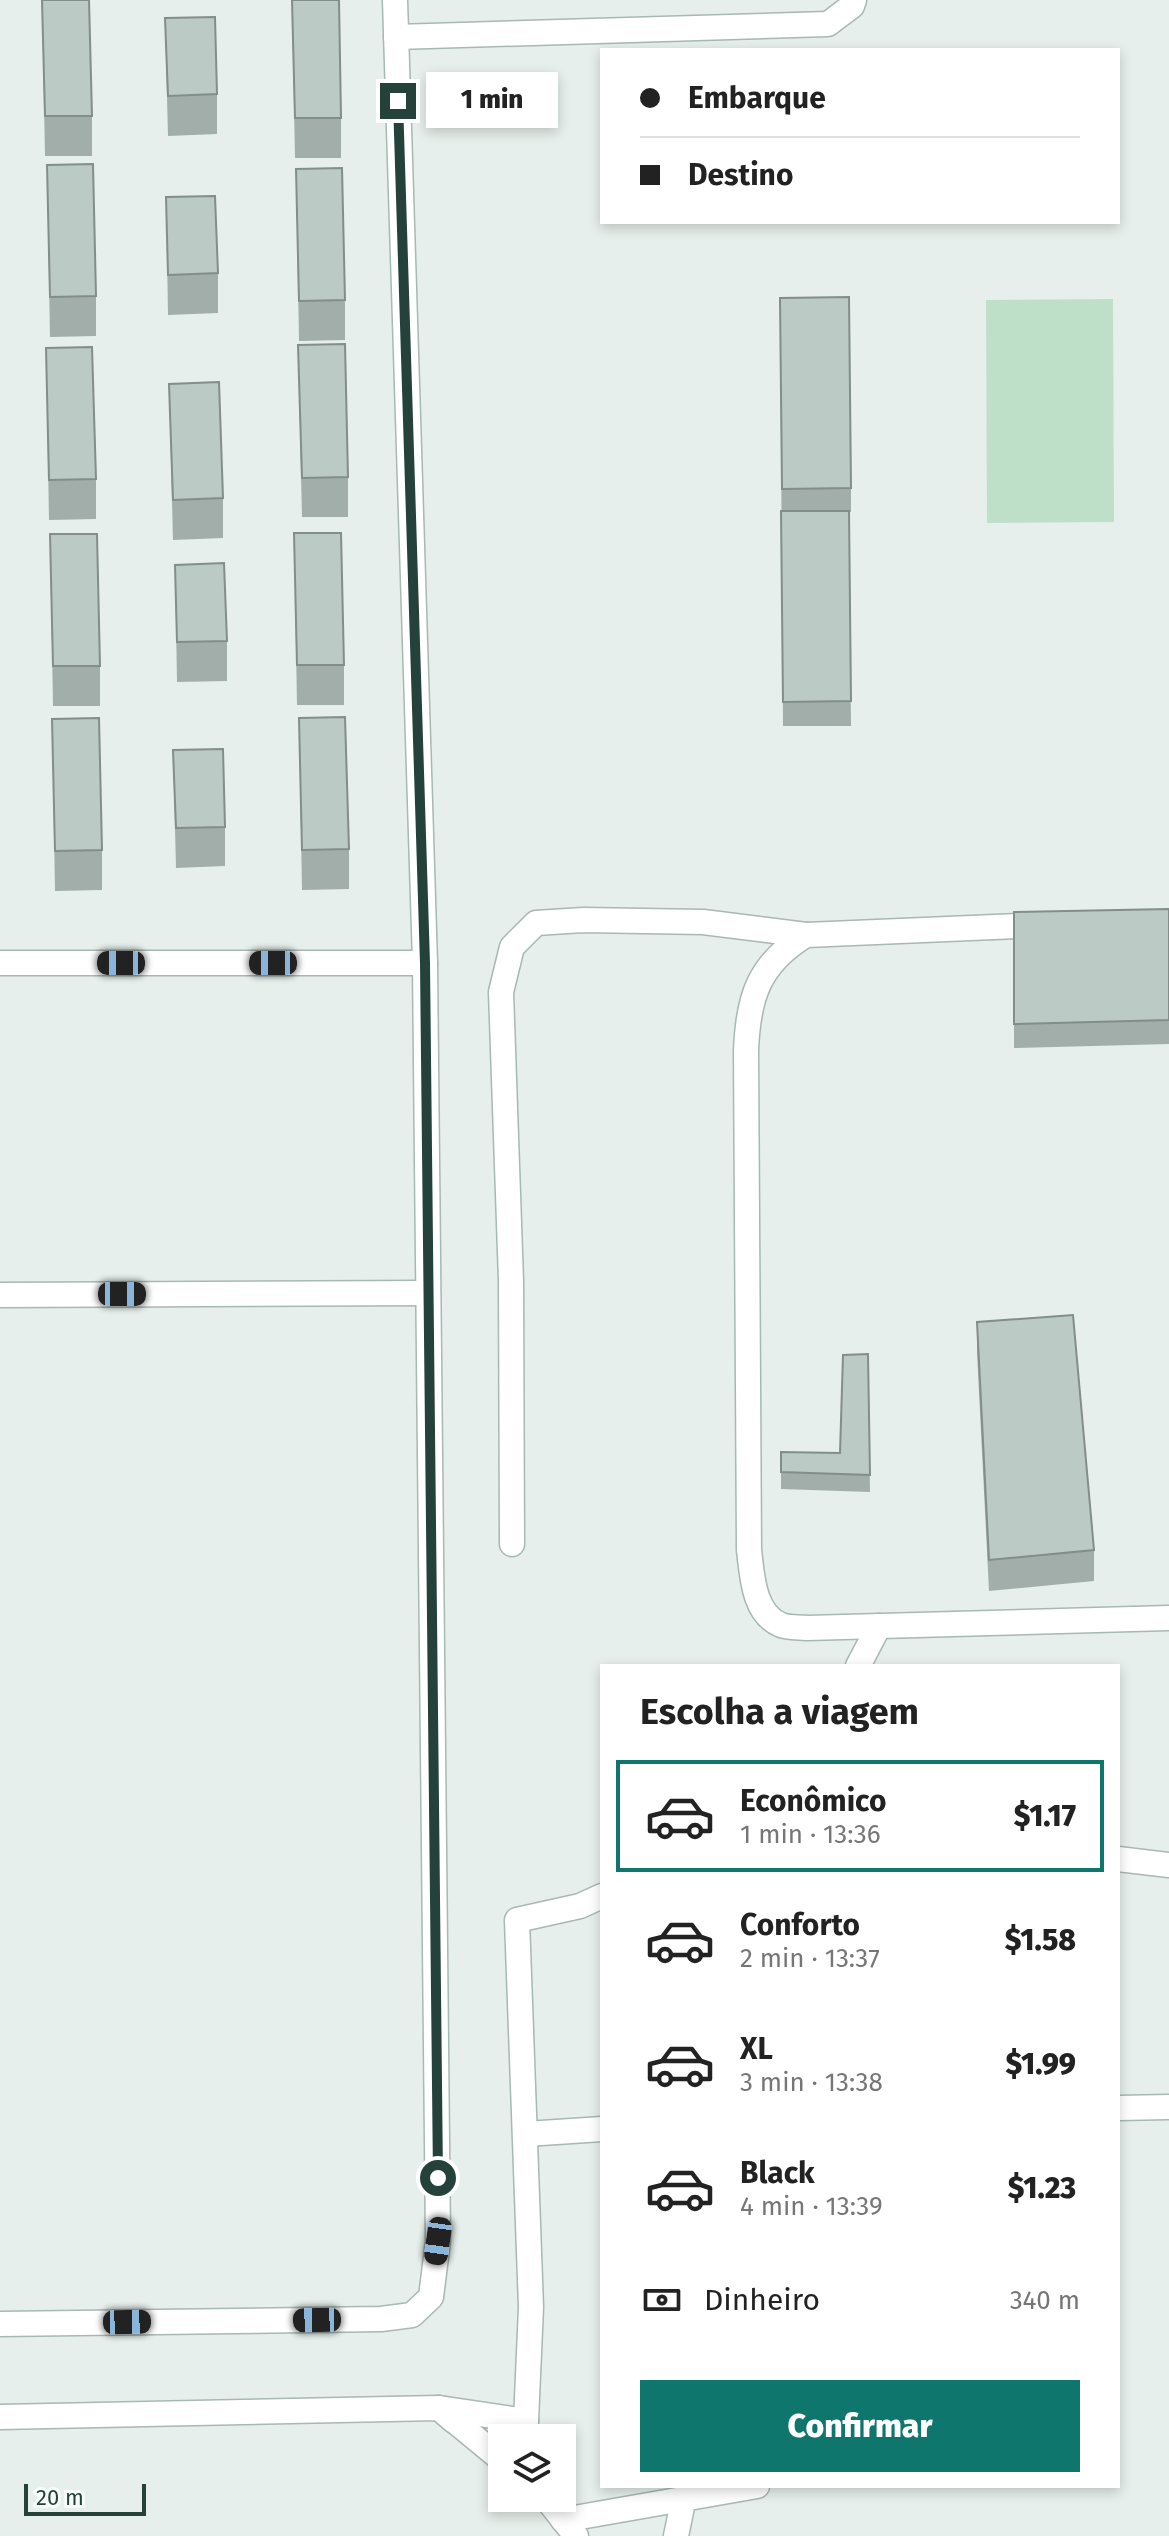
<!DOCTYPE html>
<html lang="pt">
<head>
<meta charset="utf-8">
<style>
  body { margin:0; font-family:"Fira Sans",sans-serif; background:#f6f6f6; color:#222; height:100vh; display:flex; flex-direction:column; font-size:30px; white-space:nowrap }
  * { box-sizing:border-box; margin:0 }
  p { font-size:26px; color:#767676 }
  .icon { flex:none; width:44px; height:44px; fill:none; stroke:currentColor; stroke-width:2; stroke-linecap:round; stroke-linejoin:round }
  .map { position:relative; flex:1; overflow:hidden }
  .drawer { position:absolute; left:600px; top:1664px; width:520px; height:824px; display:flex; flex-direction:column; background:#fff; border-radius:0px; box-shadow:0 4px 12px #0003 }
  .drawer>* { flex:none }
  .top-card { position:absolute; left:600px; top:48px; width:520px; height:176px; border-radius:0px; box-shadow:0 4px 12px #0003; display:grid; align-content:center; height:176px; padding:0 40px; background:#fff }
  .controls { position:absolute; left:488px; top:2424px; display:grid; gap:16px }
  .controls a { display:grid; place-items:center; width:88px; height:88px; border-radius:0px; background:#fff; box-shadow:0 4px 12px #0003; font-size:40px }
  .scale { position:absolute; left:24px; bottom:20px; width:122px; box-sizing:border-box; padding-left:8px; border:4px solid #24423a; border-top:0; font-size:22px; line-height:28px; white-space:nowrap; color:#24423a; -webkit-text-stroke:6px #f7fbf9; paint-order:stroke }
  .end { position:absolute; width:36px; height:36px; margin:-18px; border:10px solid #24423a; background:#fff; box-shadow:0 0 0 4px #fff }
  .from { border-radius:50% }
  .bubble { position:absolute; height:56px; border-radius:0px; background:#fff; box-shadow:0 4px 12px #0003; font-size:26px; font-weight:800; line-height:56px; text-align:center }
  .car { position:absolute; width:24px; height:48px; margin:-24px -12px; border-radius:10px; box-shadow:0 0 6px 2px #0007; background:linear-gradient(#222 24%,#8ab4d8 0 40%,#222 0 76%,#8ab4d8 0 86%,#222 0) }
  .top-card b { display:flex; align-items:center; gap:28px; height:76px; font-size:30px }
  .top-card b+b { border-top:2px solid #e0e0e0 }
  .top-card i { width:20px; height:20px; background:#222 }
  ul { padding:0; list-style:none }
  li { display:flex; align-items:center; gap:24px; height:112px; margin:0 16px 12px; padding:0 24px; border:4px solid transparent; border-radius:0px }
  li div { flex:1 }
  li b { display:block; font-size:30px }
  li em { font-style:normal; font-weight:800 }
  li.selected { border-color:#0f766e }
  li>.icon { width:72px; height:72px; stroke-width:1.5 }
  h2 { padding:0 40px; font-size:36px; line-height:96px }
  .pay { display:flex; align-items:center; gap:20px; height:88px; padding:0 40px; font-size:30px }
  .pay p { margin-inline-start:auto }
  .action { display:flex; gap:16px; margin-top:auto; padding:16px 40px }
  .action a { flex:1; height:92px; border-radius:0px; background:#0f766e; color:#fff; font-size:32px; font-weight:800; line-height:92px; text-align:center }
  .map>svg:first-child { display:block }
</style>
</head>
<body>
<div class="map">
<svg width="1169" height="2536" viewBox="0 0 1169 2536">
  <rect width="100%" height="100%" fill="#e6efeb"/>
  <!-- green -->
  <polygon fill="#bfe0c8" points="1113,299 1114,522 987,523 986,300"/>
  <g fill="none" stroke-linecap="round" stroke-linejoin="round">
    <defs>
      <g id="lane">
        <path d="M1044 925 806 935C758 964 748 998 746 1051L749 1550C752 1574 753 1614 781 1625 788 1628 799 1627 807 1628L1169 1618"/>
        <polyline points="0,2417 439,2408 454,2421"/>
        <polyline points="546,2498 576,2536"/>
      </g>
      <g id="street">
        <polyline points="396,37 828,24 852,6 854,0"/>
        <polyline points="0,963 425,963"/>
        <polyline points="0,1295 428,1293"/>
        <polyline points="512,1544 511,1281 501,992 512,947 536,923 583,920 703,922 806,935"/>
        <polyline points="858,1666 879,1626"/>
        <polyline points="1118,1859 1169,1865"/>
        <polyline points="1118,2108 1169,2107"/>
        <polyline points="526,2134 602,2129"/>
        <polyline points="0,2324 381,2319 412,2315 431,2297 438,2241 425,963 395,0"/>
        <polyline points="526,2421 531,2307 517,1920 580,1906 602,1896"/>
        <polyline points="502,2460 439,2408 526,2421"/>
        <polyline points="563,2520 757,2486"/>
        <polyline points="676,2536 684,2497"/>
      </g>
    </defs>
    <!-- lane casing -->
    <use href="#lane" stroke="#a8b8b2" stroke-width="27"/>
    <!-- street casing -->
    <use href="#street" stroke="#a8b8b2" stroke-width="27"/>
    <!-- lane -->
    <use href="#lane" stroke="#fff" stroke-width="24"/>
    <!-- street -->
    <use href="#street" stroke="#fff" stroke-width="24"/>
  </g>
  <!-- wall -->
  <g fill="#a1aea9">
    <polygon points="42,0 92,116 92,156 45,156"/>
    <polygon points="292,0 341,118 341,158 295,158"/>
    <polygon points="165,18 217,94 217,134 168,136"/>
    <polygon points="47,165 96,296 96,336 50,337"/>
    <polygon points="296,169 345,300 345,340 299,341"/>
    <polygon points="166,197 218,273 218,313 168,315"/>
    <polygon points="780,298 851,488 851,512 849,512 851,726 783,726"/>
    <polygon points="298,345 348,477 348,517 302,517"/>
    <polygon points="46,348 96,479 96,519 49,520"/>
    <polygon points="169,384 223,498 223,538 173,540"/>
    <polygon points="294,533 344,665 344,705 297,705"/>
    <polygon points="50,534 100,666 100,706 53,706"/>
    <polygon points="175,565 227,641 227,681 177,682"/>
    <polygon points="299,718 349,849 349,889 302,890"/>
    <polygon points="52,719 102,850 102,890 55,891"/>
    <polygon points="173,750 225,827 225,866 176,868"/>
    <polygon points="1169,909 1169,1044 1014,1048 1014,912"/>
    <polygon points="977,1322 1094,1550 1094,1581 989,1591 977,1352"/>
    <polygon points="868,1354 870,1492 781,1489 781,1452 840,1453"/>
  </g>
  <!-- building -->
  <g fill="#bbcac4" stroke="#838d89" stroke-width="2">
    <polygon points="42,0 89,0 92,116 45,116"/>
    <polygon points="292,0 339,0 341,118 295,118"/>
    <polygon points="215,17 217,94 168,96 165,18"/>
    <polygon points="93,164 96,296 50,297 47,165"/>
    <polygon points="342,168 345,300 299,301 296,169"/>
    <polygon points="215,196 218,273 168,275 166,197"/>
    <polygon points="849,297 851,488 782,489 780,298"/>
    <polygon points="345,344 348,477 302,478 298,345"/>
    <polygon points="92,347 96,479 49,480 46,348"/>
    <polygon points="219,382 223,498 173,500 169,384"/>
    <polygon points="781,511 849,511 851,701 783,702"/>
    <polygon points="294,533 341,533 344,665 297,665"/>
    <polygon points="50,534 97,534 100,666 53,666"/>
    <polygon points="224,563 227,641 177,642 175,565"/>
    <polygon points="345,717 349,849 302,850 299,718"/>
    <polygon points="99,718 102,850 55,851 52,719"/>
    <polygon points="223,749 225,827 176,828 173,750"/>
    <polygon points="1169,909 1169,1020 1014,1024 1014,912"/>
    <polygon points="1073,1315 1094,1550 989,1560 977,1322"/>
    <polygon points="868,1354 870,1475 781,1472 781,1452 840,1453 843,1355"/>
  </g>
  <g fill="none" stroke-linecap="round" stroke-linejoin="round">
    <!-- route -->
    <polyline stroke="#24423a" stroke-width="10" points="398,101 425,963 438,2178"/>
  </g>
</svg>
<div class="controls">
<a><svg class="icon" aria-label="layers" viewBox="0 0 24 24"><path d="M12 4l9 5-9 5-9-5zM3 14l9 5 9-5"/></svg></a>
</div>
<div class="scale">20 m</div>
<i class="end from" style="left:438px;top:2178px"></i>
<i class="end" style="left:398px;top:101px"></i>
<div class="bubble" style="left:426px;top:72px;width:132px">1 min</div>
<i class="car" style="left:121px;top:963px;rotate:270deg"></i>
<i class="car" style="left:273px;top:963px;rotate:270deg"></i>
<i class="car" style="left:122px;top:1294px;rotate:90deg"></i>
<i class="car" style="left:438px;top:2241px;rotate:188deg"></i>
<i class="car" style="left:317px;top:2320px;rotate:269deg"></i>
<i class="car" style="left:127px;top:2322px;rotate:89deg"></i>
<div class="top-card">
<b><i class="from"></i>Embarque</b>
<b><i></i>Destino</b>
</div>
<section class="drawer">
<h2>Escolha a viagem</h2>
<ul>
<li class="selected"><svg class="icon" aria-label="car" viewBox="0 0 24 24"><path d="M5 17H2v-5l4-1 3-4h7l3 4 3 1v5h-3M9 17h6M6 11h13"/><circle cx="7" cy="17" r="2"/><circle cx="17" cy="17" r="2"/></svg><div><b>Econômico</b><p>1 min · 13:36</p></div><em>$1.17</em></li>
<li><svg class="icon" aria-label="car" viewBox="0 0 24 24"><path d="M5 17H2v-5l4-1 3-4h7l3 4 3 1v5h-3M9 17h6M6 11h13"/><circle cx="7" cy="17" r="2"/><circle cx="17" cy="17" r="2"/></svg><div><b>Conforto</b><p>2 min · 13:37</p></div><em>$1.58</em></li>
<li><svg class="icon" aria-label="car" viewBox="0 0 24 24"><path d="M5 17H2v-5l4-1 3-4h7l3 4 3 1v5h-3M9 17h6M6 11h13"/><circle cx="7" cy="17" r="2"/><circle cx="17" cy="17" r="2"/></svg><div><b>XL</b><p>3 min · 13:38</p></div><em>$1.99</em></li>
<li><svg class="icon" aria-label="car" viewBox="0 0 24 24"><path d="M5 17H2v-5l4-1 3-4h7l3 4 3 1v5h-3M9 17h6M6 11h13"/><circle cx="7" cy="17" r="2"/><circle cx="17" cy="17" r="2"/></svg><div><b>Black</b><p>4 min · 13:39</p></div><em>$1.23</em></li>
</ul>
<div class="pay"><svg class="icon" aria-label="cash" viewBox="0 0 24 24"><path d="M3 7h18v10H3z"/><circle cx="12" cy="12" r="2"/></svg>Dinheiro<p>340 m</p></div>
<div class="action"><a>Confirmar</a></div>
</section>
</div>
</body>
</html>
